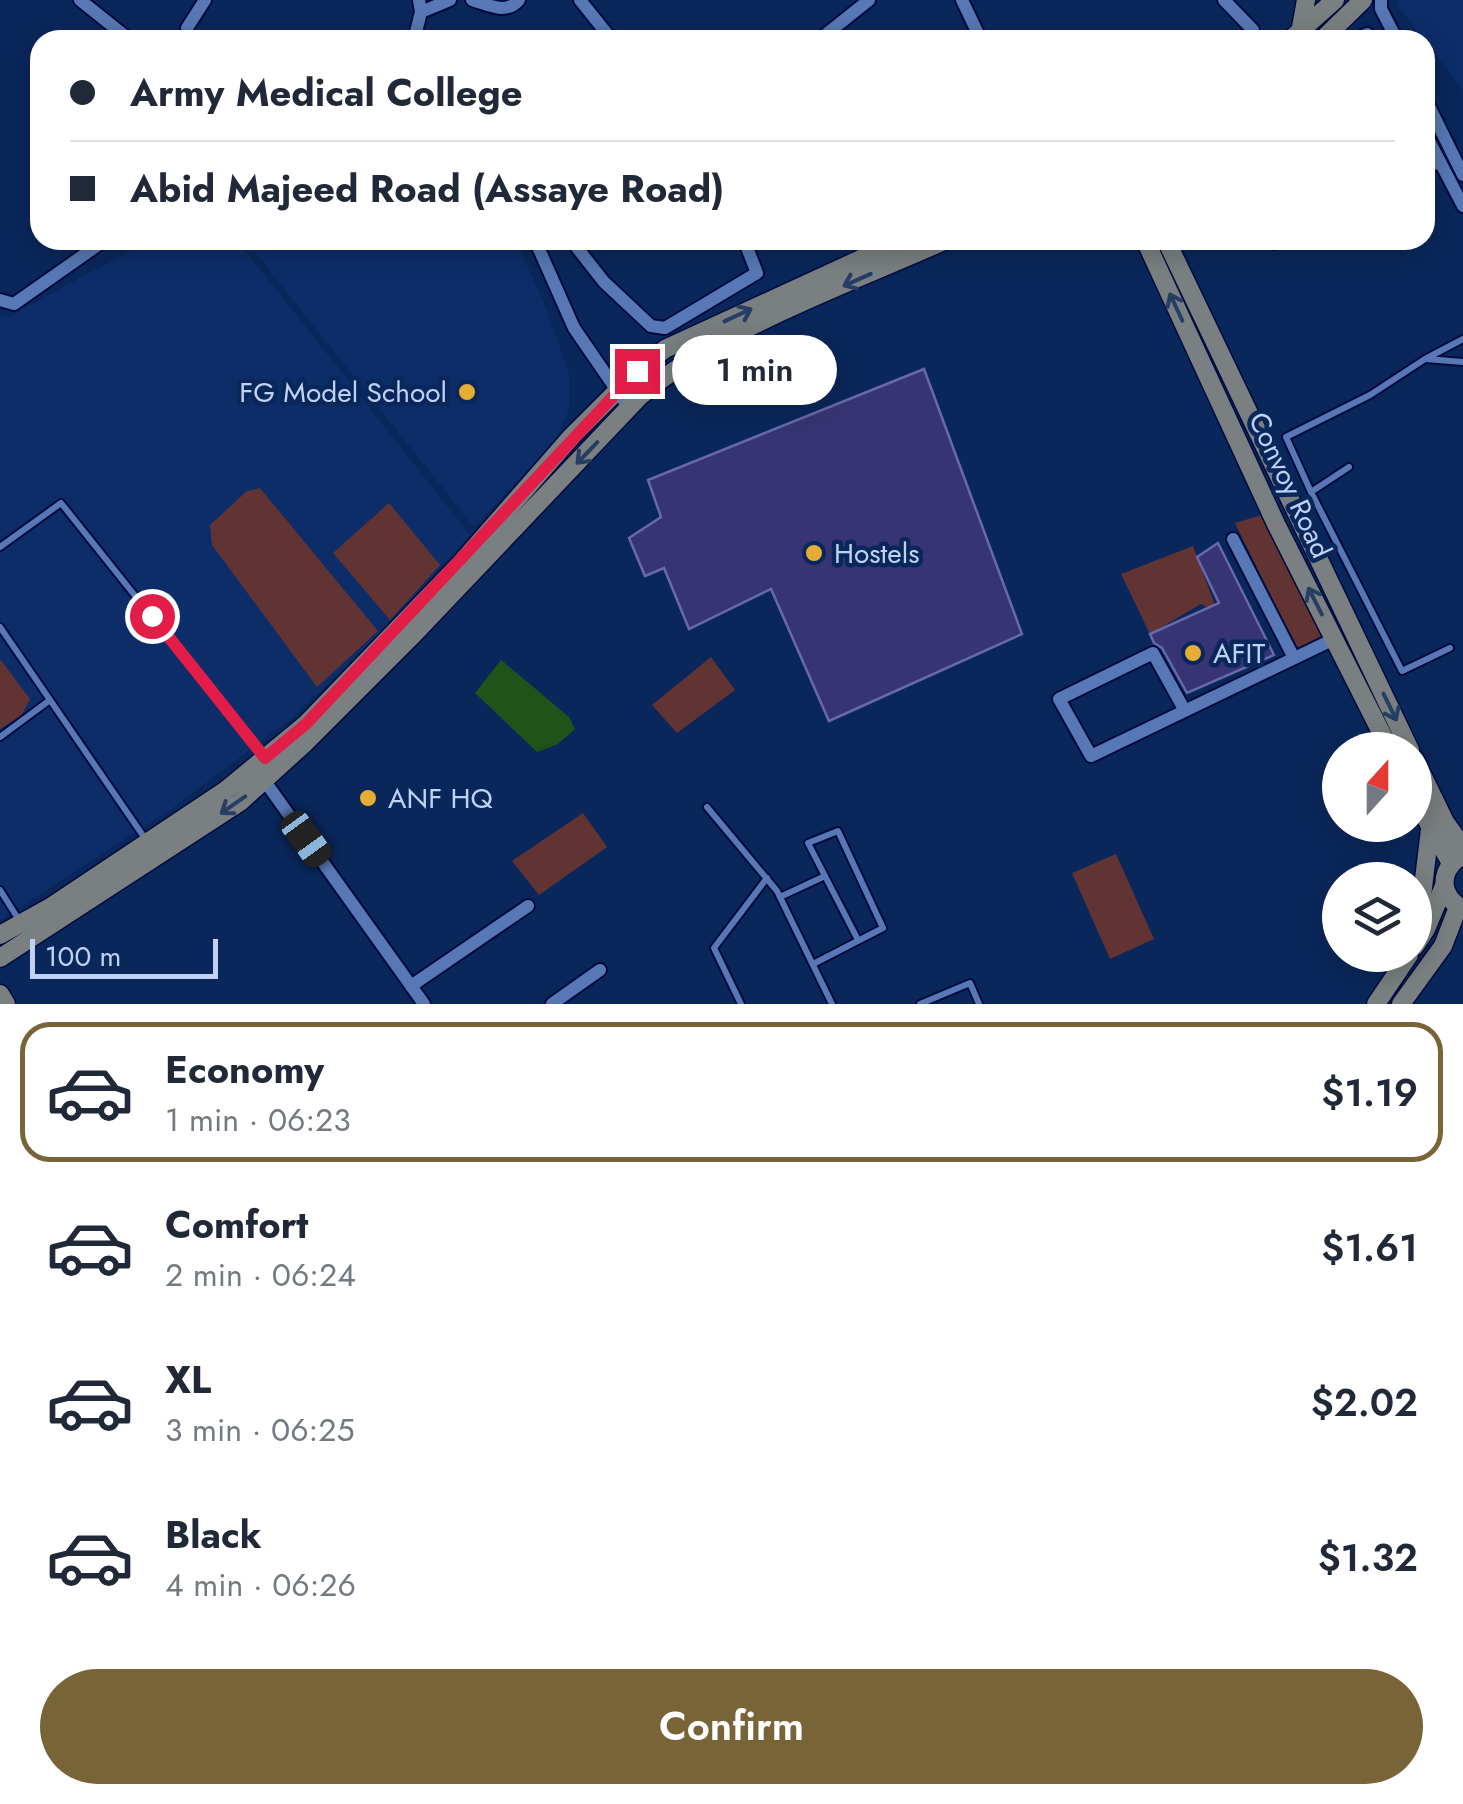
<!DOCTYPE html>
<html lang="en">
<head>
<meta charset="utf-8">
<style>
  body { margin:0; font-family:Jost,sans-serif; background:#f6f6f7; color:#1f2937; height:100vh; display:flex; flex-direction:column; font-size:38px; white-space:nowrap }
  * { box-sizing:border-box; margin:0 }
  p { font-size:32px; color:#747a83 }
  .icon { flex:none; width:55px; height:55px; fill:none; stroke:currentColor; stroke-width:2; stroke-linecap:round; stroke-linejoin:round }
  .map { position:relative; height:1004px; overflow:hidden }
  .side { display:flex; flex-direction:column; background:#fff; flex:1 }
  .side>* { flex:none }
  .banner { position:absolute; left:30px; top:30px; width:1405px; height:220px; border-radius:30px; box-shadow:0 5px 25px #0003; display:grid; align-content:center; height:220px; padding:0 40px; background:#fff }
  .needle { width:65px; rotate:21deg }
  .fabs { position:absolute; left:1322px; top:732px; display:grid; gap:20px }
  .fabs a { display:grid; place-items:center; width:110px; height:110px; border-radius:50%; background:#fff; box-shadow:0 5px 25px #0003; font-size:50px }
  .scale { position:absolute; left:30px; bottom:25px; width:188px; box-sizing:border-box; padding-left:10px; border:5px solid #bfd2f3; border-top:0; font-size:28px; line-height:35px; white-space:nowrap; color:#bfd2f3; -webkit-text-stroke:8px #0a275b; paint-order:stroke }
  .end { position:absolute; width:45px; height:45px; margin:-22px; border:12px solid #e11d48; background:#fff; box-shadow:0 0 0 5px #fff }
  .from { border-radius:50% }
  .bubble { position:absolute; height:70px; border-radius:35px; background:#fff; box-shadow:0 5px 25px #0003; font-size:32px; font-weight:600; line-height:70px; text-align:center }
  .car { position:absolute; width:30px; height:60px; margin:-30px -15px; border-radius:12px; box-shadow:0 0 8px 2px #0007; background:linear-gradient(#222 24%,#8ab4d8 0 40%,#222 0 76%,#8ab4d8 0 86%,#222 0) }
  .banner b { display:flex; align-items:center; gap:35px; height:95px; font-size:38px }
  .banner b+b { border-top:2px solid #e0e1e3 }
  .banner i { width:25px; height:25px; background:#1f2937 }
  ul { padding:18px 0 0; list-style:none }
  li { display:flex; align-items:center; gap:30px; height:140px; margin:0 20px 15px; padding:0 20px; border:5px solid transparent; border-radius:30px }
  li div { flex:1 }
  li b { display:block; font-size:38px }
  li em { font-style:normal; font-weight:600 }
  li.active { border-color:#796437 }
  li>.icon { width:90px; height:90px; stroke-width:1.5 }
  .action { display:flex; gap:20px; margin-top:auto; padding:20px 40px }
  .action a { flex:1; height:115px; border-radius:60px; background:#796437; color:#fff; font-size:40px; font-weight:600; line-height:115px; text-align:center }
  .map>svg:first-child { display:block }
</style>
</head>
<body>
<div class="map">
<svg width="1463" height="1004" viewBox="0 0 1463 1004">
  <rect width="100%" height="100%" fill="#0a275b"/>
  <!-- built -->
  <g fill="#0d2d69">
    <polygon points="1398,0 1463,0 1463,90 1397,5"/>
    <polygon points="150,240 237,240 470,535 379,634 292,718 173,808 0,920 0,315 8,317"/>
    <polygon points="245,240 516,240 546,308 569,374 569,409 557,439 474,527"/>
  </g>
  <!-- green -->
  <g fill="#623333">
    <polygon points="260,488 378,631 317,687 212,545 210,525 247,491"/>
    <polygon points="389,503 440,565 390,620 333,553"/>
    <polygon points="1262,515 1326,640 1299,656 1235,523"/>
    <polygon points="1193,546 1218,613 1201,604 1150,634 1121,574"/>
    <polygon points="711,657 735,690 677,733 652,705"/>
    <polygon points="0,659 30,699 21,716 0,729"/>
    <polygon points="583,813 607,847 539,895 512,861"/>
    <polygon points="1116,854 1154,939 1110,959 1072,873"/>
  </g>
  <!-- water -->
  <polygon fill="#205319" points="501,660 569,717 575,729 558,744 537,752 475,693"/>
  <!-- building -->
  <g fill="#373473" stroke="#6869ab" stroke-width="2.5">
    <polygon points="924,369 1022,634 829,721 771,589 689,629 664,568 645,576 629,538 661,517 648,480"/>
    <polygon points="1218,543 1274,655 1187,693 1162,648 1154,643 1150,634 1219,603 1197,557"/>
  </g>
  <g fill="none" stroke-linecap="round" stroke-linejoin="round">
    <defs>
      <g id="lane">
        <polyline points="1425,172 1440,164"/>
        <polyline points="1264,240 1273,246 1291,240"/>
        <polyline points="1426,359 1463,362"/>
        <polyline points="1349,467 1311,492 1402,671 1450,648"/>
        <polyline points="1311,492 1286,437 1370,395 1425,359 1463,339"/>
        <polyline points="0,547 61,503 263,756"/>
        <polyline points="0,627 146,840"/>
        <polyline points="0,737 50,700"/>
        <polyline points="707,807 777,891 832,1004"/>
        <polyline points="825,876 858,940"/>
        <polyline points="0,890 19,920"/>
        <polyline points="780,897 825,876 808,843 838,831 883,928 813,964"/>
        <polyline points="741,1004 714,948 767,878"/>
        <polyline points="920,1004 970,983 979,1004"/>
      </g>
      <g id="street">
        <polyline points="80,0 130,40"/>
        <path d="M472 0C489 5 506 15 519 0"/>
        <polyline points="580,0 612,40"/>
        <polyline points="962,0 981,40"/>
        <polyline points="1224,0 1253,30"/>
        <polyline points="1381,0 1381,9 1397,40"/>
        <polyline points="421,12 450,0"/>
        <polyline points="189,40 187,28 205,0"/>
        <polyline points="414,40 421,12 419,0"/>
        <polyline points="819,40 869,0"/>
        <polyline points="1355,40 1367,34 1375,40"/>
        <polyline points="1425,98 1463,175"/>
        <polyline points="1425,133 1463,206"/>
        <polyline points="535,240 574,328 629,408"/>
        <polyline points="571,240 604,282 651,326 665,328 757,273 744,240"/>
        <polyline points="0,300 14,304 105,240"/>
        <polyline points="1233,539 1294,658"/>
        <polyline points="1185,711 1153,653 1059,699 1091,756 1334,639"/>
        <polyline points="264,780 424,1004"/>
        <polyline points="411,986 528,906"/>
        <polyline points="552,1004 600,970"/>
      </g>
      <g id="secondary">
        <polyline points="1300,33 1306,0"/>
        <polyline points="1290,40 1335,0"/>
        <polyline points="1322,40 1363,0"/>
        <polyline points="1145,240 1276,524 1390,750"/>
        <polyline points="1166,240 1410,750"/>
        <polyline points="1415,760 1445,822 1463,847"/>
        <polyline points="1415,799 1451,863"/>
        <path d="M1458 858C1438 874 1441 897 1463 909"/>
        <polyline points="1415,917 1422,896 1430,829"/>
        <polyline points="0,935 52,906 226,790 306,724 461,563 572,436 637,371 665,349 902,240"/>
        <polyline points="1415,946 1426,929 1444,886"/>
        <path d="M0 958 240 802 306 742 411 637 640 396C722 328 848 284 946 240"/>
        <polyline points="0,994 6,1004"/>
        <polyline points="1376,1004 1409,955"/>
        <polyline points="1401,1004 1443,946 1458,907"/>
      </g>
    </defs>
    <!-- lane casing -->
    <use href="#lane" stroke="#000b3f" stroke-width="10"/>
    <!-- street casing -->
    <use href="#street" stroke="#000b3f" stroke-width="16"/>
    <!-- secondary casing -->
    <use href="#secondary" stroke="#000b3f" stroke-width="21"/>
    <!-- lane -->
    <use href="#lane" stroke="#5778b4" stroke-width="6"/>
    <!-- street -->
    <use href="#street" stroke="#5778b4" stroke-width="12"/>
    <!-- secondary -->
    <use href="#secondary" stroke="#7a8081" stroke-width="18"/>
  </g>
  <!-- one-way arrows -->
  <defs><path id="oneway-shaft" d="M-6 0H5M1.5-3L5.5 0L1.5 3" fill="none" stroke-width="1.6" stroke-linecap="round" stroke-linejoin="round" transform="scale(2.5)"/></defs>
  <g stroke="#263d64">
    <use href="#oneway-shaft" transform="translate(857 280) rotate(156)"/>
    <use href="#oneway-shaft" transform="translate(1176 307) rotate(-115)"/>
    <use href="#oneway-shaft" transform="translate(738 315) rotate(-25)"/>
    <use href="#oneway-shaft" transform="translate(587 453) rotate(134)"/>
    <use href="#oneway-shaft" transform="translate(1315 601) rotate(-117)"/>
    <use href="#oneway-shaft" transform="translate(1390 707) rotate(64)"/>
    <use href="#oneway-shaft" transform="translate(233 805) rotate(145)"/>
  </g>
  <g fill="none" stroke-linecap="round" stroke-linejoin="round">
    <!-- route -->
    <polyline stroke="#e11d48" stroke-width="12" points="152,616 265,758 306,724 637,371"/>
  </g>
  <!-- markers -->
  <g fill="#e6ad36" stroke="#0a275b" stroke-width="4">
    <circle cx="467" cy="392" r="10"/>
    <circle cx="814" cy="553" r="10"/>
    <circle cx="1193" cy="653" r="10"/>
    <circle cx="368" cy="798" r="10"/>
  </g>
  <g text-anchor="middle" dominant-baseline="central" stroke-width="9" stroke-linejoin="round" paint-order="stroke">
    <!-- poi labels -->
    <g font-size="28" fill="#bfd2f3" stroke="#0a275b" text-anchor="start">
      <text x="447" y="392" text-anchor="end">FG Model School</text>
      <text x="834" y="553">Hostels</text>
      <text x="1213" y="653">AFIT</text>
      <text x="388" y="798">ANF HQ</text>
    </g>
    <!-- street labels -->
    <g font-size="28" fill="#bfd2f3" stroke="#0a275b">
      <text transform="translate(1290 485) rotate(65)">Convoy Road</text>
    </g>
  </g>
</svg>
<div class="fabs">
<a><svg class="needle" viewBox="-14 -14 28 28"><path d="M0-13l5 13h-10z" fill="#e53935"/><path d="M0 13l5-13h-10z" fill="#747a83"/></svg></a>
<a><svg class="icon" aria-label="layers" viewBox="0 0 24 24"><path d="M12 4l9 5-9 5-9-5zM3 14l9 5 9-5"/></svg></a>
</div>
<div class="scale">100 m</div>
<i class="end from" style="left:152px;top:616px"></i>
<i class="end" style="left:637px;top:371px"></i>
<div class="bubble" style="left:672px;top:335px;width:165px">1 min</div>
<i class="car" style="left:306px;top:839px;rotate:144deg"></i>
<div class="banner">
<b><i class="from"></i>Army Medical College</b>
<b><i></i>Abid Majeed Road (Assaye Road)</b>
</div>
</div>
<section class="side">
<ul>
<li class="active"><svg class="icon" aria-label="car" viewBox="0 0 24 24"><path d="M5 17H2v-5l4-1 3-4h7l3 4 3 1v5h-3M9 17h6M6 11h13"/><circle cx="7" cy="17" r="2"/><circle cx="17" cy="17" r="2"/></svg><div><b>Economy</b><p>1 min · 06:23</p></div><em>$1.19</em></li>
<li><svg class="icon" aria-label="car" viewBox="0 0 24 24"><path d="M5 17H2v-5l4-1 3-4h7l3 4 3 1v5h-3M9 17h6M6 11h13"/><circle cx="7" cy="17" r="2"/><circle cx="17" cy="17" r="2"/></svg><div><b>Comfort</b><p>2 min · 06:24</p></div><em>$1.61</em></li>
<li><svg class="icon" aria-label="car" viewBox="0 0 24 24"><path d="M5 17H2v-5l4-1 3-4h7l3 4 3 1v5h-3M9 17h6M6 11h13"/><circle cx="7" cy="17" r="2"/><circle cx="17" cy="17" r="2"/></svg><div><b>XL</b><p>3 min · 06:25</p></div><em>$2.02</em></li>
<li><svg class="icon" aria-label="car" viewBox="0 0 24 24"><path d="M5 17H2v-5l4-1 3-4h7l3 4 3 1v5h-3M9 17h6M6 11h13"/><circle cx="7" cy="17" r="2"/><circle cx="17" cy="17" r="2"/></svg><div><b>Black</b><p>4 min · 06:26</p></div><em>$1.32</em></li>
</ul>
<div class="action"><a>Confirm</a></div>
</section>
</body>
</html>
